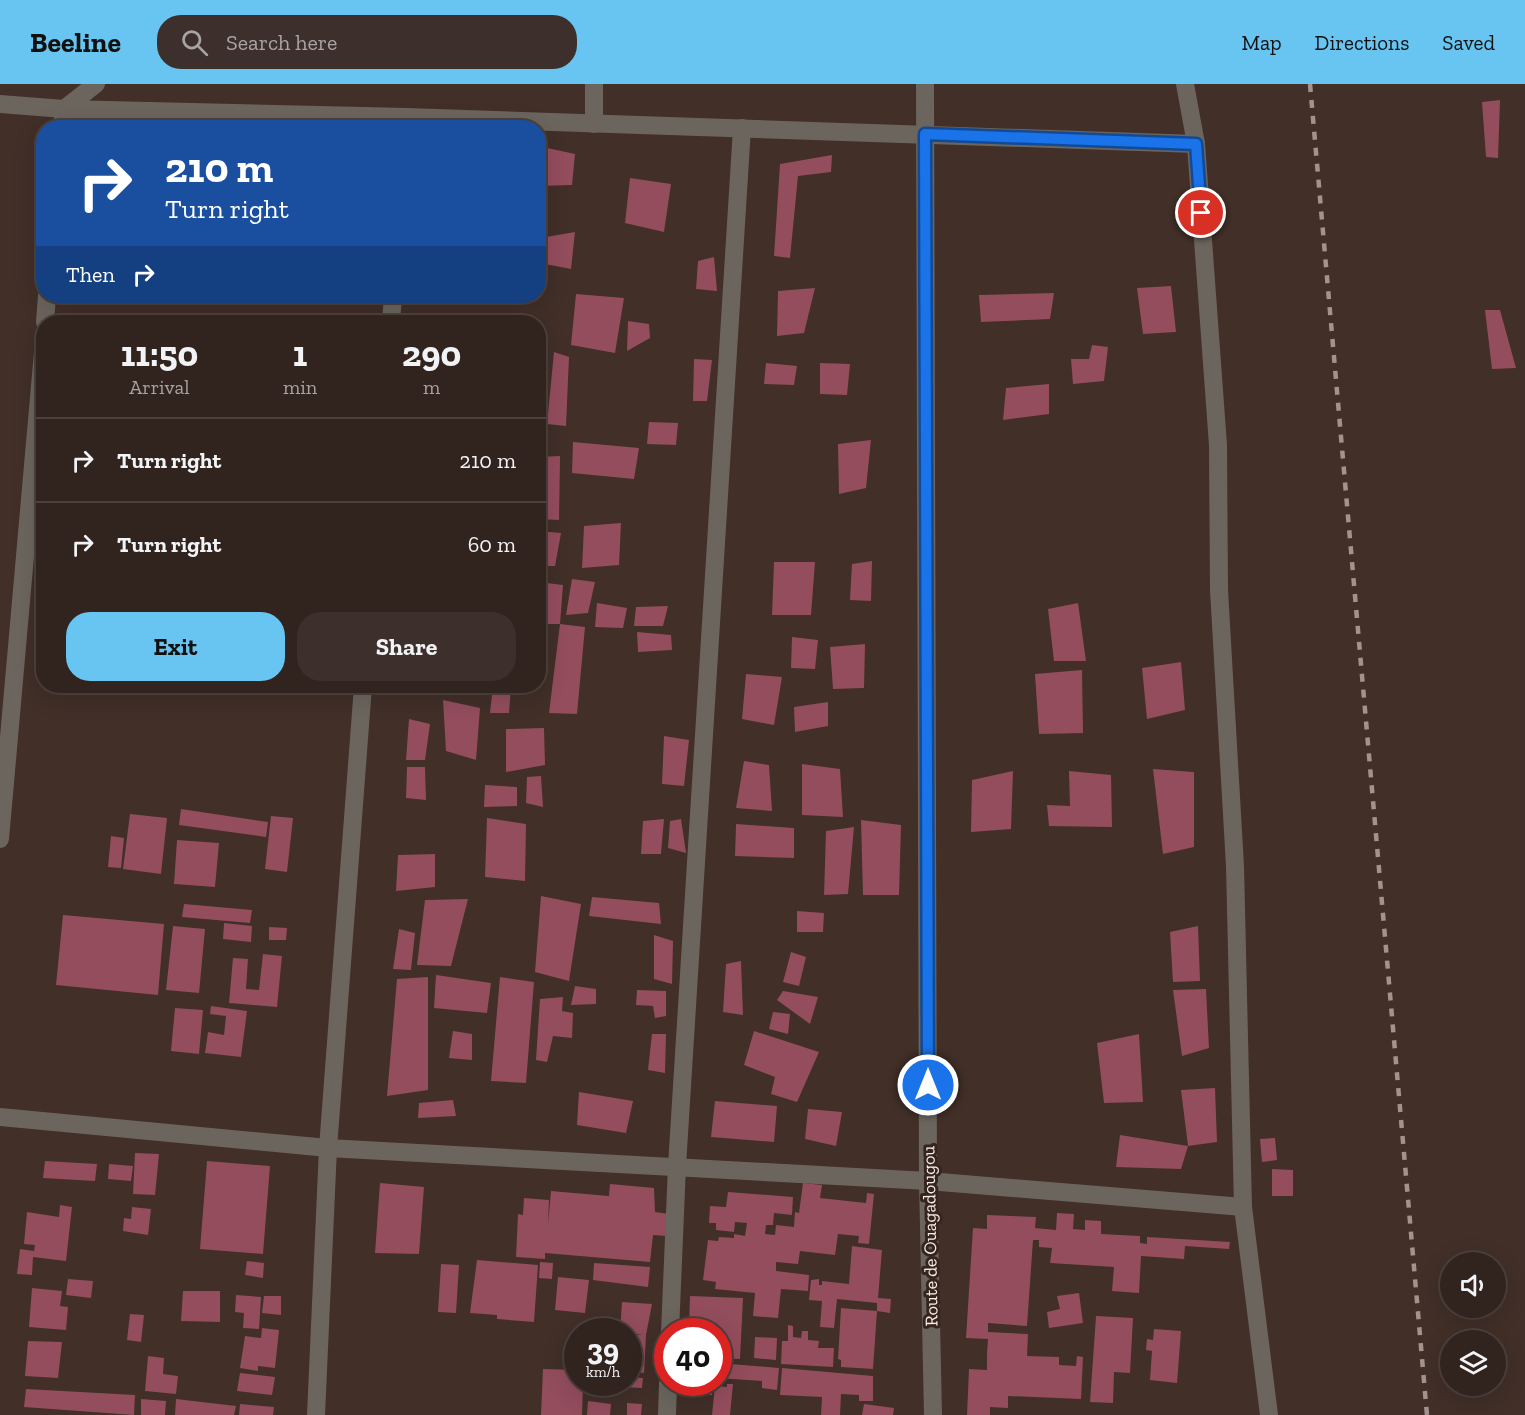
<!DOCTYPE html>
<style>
:root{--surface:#31231e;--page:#3d2f2b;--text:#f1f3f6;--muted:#a8a4a4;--line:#4c403c;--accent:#68c4f0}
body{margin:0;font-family:"Zilla Slab",serif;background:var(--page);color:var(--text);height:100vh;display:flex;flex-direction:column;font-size:22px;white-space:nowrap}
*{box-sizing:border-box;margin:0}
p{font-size:20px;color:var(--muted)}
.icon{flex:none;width:33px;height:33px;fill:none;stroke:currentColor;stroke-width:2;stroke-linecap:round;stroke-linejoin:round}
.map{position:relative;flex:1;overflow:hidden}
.details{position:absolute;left:36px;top:231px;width:510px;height:378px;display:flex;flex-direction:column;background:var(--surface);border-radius:24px;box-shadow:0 6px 24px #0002,0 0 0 2px var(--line)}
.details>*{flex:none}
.hud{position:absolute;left:36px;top:36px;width:510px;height:183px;border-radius:24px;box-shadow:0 6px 24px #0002,0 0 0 2px var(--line);background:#1a4fa0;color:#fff;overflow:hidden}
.tools{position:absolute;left:1440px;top:1168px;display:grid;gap:12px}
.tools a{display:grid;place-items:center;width:66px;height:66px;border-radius:50%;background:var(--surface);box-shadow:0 6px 24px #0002,0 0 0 2px var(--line);font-size:30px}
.speed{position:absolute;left:564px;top:1234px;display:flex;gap:12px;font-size:30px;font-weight:700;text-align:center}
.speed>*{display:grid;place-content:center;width:78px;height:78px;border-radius:50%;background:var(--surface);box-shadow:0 6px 24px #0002,0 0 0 2px var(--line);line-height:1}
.speed small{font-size:15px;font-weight:400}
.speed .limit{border:9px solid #d22;background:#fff;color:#111}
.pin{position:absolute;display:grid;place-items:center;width:51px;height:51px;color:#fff;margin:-26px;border:3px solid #fff;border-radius:50%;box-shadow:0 2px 6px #0007}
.me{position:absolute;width:66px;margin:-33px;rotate:0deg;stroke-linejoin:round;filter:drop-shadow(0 0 4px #0008)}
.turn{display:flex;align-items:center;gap:21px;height:126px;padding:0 30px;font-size:27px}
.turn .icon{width:78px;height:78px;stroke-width:2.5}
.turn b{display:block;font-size:42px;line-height:51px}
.then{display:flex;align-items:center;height:57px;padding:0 30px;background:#0003;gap:12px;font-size:22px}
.eta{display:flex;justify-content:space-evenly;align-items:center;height:102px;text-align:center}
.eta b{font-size:36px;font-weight:700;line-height:42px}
.primary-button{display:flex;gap:12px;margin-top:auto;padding:12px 30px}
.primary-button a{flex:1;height:69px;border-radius:24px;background:var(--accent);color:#111;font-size:24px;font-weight:700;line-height:69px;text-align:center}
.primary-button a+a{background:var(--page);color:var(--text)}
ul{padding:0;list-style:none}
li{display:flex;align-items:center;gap:18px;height:84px;padding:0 30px;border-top:2px solid var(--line)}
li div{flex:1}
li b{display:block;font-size:22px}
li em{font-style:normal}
header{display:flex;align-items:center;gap:36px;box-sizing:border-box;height:84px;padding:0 30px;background:var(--accent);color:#111}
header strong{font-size:28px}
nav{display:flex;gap:33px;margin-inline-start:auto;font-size:21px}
.search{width:420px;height:54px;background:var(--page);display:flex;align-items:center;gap:15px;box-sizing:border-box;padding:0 21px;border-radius:24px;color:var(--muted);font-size:22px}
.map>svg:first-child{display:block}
</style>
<header>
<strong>Beeline</strong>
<div class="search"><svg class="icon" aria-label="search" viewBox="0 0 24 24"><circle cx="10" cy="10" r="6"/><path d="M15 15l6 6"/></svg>Search here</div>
<nav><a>Map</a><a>Directions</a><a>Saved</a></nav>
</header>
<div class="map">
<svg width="1525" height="1331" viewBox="0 0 1525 1331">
<rect width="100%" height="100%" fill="#412f28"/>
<g fill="#934d5d">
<path d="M1500 16 1498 74 1486 73 1482 18Z"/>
<path d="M538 62 575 70 572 101 538 102Z"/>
<path d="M832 71 831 88 798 92 790 174 774 172 780 80Z"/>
<path d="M630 94 671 100 664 148 625 139Z"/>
<path d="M575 148 571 185 545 180 546 153Z"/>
<path d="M714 173 717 207 696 205 698 177Z"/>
<path d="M1171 202 1176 248 1143 250 1137 204Z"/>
<path d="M815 204 804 249 777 252 778 207Z"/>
<path d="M1054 209 1050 235 981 238 979 211Z"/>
<path d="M576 210 624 214 615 269 571 261Z"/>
<path d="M1485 226H1500L1516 284 1492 285Z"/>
<path d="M628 237 649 240 650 254 627 267Z"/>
<path d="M1092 261 1108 263 1104 297 1073 300 1071 275H1089Z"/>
<path d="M554 268 569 273 566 342 547 340Z"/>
<path d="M694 275 712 276 707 317H693Z"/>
<path d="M766 279 797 282 794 301 764 300Z"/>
<path d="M820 279 850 280 847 311 820 310Z"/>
<path d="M1049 300V330L1003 336 1006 304Z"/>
<path d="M649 338 678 339 676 361 647 360Z"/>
<path d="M871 356 866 404 839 410 838 360Z"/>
<path d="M573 358 639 364 634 395 572 389Z"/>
<path d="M560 372 559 436 538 435V373Z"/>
<path d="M621 439 619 481 582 484 584 442Z"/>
<path d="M538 447 561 449 555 482H538Z"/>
<path d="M872 477 871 517 850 516 852 480Z"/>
<path d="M774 478H815L811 531H772Z"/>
<path d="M572 495 595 498 588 529 566 531Z"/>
<path d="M538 498 563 501 560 540H538Z"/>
<path d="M597 519 627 524 623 544 595 543Z"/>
<path d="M1078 519 1086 577H1054L1048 525Z"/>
<path d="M668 522 663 542H634L636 523Z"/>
<path d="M560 540 585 543 577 630 549 629Z"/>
<path d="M637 548 671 551 672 566 638 568Z"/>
<path d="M792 553 818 556 815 585 791 584Z"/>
<path d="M865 560 864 604 833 605 830 563Z"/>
<path d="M1181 578 1185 626 1147 635 1142 584Z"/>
<path d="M1082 586 1083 649 1039 650 1035 590Z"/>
<path d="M746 590 782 593 774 641 742 635Z"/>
<path d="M493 602H511L509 629H490Z"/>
<path d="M443 616 480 624 476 676 446 667Z"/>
<path d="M828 618V642L795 648 794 623Z"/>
<path d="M409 635 430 640 425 676H406Z"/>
<path d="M544 644 545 681 506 688V645Z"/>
<path d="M664 652 689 656 684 702 662 700Z"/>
<path d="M744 677 769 681 772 727 736 724Z"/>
<path d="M802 680 840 685 843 733 802 731Z"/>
<path d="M407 683H425L426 716 406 714Z"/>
<path d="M1153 685 1194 688V763L1163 770Z"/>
<path d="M1013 687 1011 745 971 748 972 696Z"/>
<path d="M1069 687 1111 691 1112 743 1049 742 1047 721 1070 722Z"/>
<path d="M541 692 543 723 526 719 527 693Z"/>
<path d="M485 701 517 703V722L484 723Z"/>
<path d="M181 725 268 738 266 753 179 741Z"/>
<path d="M130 730 167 734 161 790 123 785Z"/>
<path d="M271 732 293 734 287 788 265 785Z"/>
<path d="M487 734 526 740 525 797 485 793Z"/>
<path d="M664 735 661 770H641L643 737Z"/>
<path d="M681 735 686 769 668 764 670 737Z"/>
<path d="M861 736 901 741 899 811H863Z"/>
<path d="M736 740 794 744V774L735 772Z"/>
<path d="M854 743 848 810 824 811 826 747Z"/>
<path d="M111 752 124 754 121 784 108 783Z"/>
<path d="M177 756 219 759 215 803 174 800Z"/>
<path d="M435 770V803L396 807 398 771Z"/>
<path d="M541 812 581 820 569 897 535 888Z"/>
<path d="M592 813 659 819 661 840 589 832Z"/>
<path d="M468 815 451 882 417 881 425 816Z"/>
<path d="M184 820 252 826 250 839 182 833Z"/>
<path d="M797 827 824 829 823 848H797Z"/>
<path d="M63 831 164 840 158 911 56 901Z"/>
<path d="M224 839 252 842 251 858 223 855Z"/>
<path d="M173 842 205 845 199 909 166 906Z"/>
<path d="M1198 842 1200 897 1173 898 1170 848Z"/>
<path d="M269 843 287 844 286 856H269Z"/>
<path d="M399 845 415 849 411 886 393 885Z"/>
<path d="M654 851 673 857 672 900 654 895Z"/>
<path d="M791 868 806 873 799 902 783 898Z"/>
<path d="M263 870 282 872 277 923 229 919 233 874 248 875 246 905 259 906Z"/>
<path d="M741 877 743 931 723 928 726 880Z"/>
<path d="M436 891 491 899 487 929 434 924Z"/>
<path d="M428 893V1006L387 1012 397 895Z"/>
<path d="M500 893 534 898 526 999 491 997Z"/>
<path d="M575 902 596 905V920L571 921Z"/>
<path d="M1206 905 1209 964 1182 972 1173 906Z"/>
<path d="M637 906 666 907V932L655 934 653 922 636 921Z"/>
<path d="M783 907 818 913 810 940 777 916Z"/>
<path d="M563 913 562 927 573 929 572 954 553 952 547 978 536 976 540 915Z"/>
<path d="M211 922 247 927 241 973 205 969 208 948 224 951 226 932 210 930Z"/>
<path d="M175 924 203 926 199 970 171 967Z"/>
<path d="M773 928 790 930 788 950 769 945Z"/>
<path d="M453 947 472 950V976L449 974Z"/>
<path d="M754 947 819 968 797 1018 771 1010 775 993 744 981Z"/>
<path d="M652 950H666L665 989 648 986Z"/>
<path d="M1139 950 1143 1018 1104 1019 1097 959Z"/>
<path d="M1215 1004 1217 1058 1188 1062 1181 1006Z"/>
<path d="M579 1008 633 1017 626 1049 577 1041Z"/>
<path d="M453 1016 456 1032 418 1034 419 1019Z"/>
<path d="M715 1017 777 1022 774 1058 711 1053Z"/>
<path d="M808 1025 842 1028 836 1062 805 1055Z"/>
<path d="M1120 1051 1188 1062 1181 1085 1116 1083Z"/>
<path d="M1275 1054 1277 1076 1262 1078 1260 1055Z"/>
<path d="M135 1069 159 1070 155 1111 133 1110Z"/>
<path d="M45 1077 97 1080 95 1097 43 1094Z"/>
<path d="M207 1077 270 1082 263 1170 200 1165Z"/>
<path d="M109 1080 133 1082 131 1097 108 1095Z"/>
<path d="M1272 1085 1293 1086V1112H1272Z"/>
<path d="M380 1099 424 1103 419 1170 375 1169Z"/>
<path d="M803 1099 822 1101 820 1114 866 1119 867 1109 874 1110 869 1160 858 1159 859 1152 838 1150 835 1171 800 1167 798 1180 776 1178V1187L809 1191 808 1207 781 1205 778 1234 753 1232 755 1209 715 1205 716 1198 703 1196 708 1156 718 1157 719 1153 734 1154V1150L745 1152 747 1139 735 1138 734 1148 716 1146V1139H709L710 1122 726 1123 728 1108 793 1113 792 1131 774 1129 773 1141H766L765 1150 775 1151 776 1141 794 1143 795 1128 799 1129Z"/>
<path d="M610 1100 654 1104 655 1128 669 1130 667 1152 653 1151 650 1178 545 1169V1175L516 1173 518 1130 523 1131 524 1114 549 1116 548 1141 551 1107 609 1112Z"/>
<path d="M60 1121 72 1123 66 1177 33 1173 32 1191 17 1190 20 1165 34 1167 35 1161 24 1160 27 1128 59 1133Z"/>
<path d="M132 1123 151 1125 148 1151 123 1147 124 1134 131 1135Z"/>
<path d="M1057 1129 1074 1130 1073 1145 1085 1146V1136L1101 1137V1150L1140 1152V1159L1147 1160V1153L1230 1158 1229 1165 1185 1162 1184 1175 1141 1172 1139 1209 1112 1207 1114 1183 1050 1179 1052 1164 1039 1163V1156H1033L1027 1242 988 1239V1248L1028 1250 1027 1272 1059 1273V1281L1076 1282 1077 1272 1083 1273 1081 1315 1008 1312V1324L990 1323V1331H967L969 1285 987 1286V1270L988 1255 966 1254 973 1144 987 1145V1131L1036 1133 1035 1144 1056 1146Z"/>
<path d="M852 1162 882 1166 878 1214 891 1215 890 1229 877 1227V1219L837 1215 834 1244 820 1243 822 1217 809 1216 811 1196 819 1195V1201H822V1197L849 1200Z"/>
<path d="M477 1176 538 1181 534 1238 497 1235V1231L470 1229Z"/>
<path d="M247 1177 264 1179 263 1194 245 1191Z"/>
<path d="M540 1178 553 1179 552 1195 539 1194Z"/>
<path d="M594 1179 650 1183 648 1203 593 1196Z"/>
<path d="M441 1180 459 1181 456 1229 438 1228Z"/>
<path d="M558 1193 589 1196 585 1229 555 1226Z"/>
<path d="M68 1195 93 1197 91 1214 66 1211Z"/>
<path d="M32 1204 62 1207 60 1222 68 1223 66 1246 29 1243Z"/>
<path d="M183 1207H220V1238L181 1237Z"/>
<path d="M1079 1209 1083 1239 1049 1244 1047 1228 1060 1225 1057 1212Z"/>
<path d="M236 1211 261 1213 259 1245 243 1244 244 1229 235 1228Z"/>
<path d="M264 1212H281V1231L262 1229Z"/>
<path d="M690 1212 743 1214 740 1275 718 1274V1248H701L702 1242H689Z"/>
<path d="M622 1218 652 1220 646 1251 644 1289 628 1288V1251H643L620 1248Z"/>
<path d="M841 1224 877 1227 873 1285 841 1283V1276L838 1275Z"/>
<path d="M130 1230 144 1231 141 1258 127 1256Z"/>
<path d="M1096 1232 1133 1234 1130 1289 1114 1288 1113 1319 1090 1318Z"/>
<path d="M788 1241 793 1242V1253L801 1254 802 1247H808V1256L819 1257 818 1264H834L833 1283 781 1280 782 1257H788Z"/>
<path d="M262 1244 279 1246 275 1284 258 1282V1287L240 1284 245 1252 261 1254Z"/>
<path d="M1154 1245 1181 1247 1177 1299 1150 1296 1152 1267 1146 1266 1147 1255 1153 1256Z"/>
<path d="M755 1253 777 1254 776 1276 754 1274Z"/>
<path d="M28 1257 62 1258 58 1294 25 1292Z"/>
<path d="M148 1272 164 1274 163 1290 178 1292 176 1310 145 1307Z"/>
<path d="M718 1279 779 1284 777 1306 762 1304V1297L718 1294Z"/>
<path d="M782 1284 873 1292V1317H859V1311L841 1310 840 1331H821L822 1313 780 1311Z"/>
<path d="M543 1285 578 1286V1299H583L582 1331H541Z"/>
<path d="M240 1289 275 1293 272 1311 237 1307Z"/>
<path d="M628 1293 643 1294 642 1304 622 1303V1299H628Z"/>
<path d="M698 1299H713L712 1311 697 1310Z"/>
<path d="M727 1300H733L730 1331H712L715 1302 727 1303Z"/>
<path d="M26 1305 135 1311 134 1331 24 1323Z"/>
<path d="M141 1315 166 1317 165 1331H141Z"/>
<path d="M176 1315 236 1322 234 1331H175Z"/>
<path d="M588 1317 611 1320 610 1331H587Z"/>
<path d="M627 1319 642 1320 641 1331H627Z"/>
<path d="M240 1320 274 1323 273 1331H239Z"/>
<path d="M864 1320 894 1324 893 1331H862Z"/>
</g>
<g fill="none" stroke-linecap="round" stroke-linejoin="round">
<g stroke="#6b655e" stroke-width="18">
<path d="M594 0V40"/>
<path d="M925 0 928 1097 933 1331"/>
<path d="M1185 0 1196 60 1218 361 1219 506 1235 782 1243 1123 1269 1331"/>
<path d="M0 20 64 25 407 33 1196 60"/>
<path d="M62 44 64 25 96 0"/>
<path d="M45 238 47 212"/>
<path d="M391 238 393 212"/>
<path d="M0 755 44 257"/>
<path d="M0 1033 328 1064 928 1097 1243 1123"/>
<path d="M670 1248 677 1082 742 44"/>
<path d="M316 1331 328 1064 363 602"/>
<path d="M667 1331 668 1299"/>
</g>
<path stroke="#a2938e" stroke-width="4.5" stroke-dasharray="8 8" stroke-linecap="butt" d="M1310 0 1427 1331"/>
</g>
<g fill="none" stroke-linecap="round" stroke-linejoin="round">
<g stroke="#114b97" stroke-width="15">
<path id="route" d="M928 1001 925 50 1196 60 1201 129"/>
</g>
<use href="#route" stroke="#1a73e8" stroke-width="10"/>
</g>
<g text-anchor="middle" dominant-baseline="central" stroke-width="6" stroke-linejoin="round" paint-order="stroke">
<g font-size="18" fill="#f9ede9" stroke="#36251e">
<text transform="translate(930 1152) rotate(-91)">Route de Ouagadougou</text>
</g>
</g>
</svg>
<div class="tools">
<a><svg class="icon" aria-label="sound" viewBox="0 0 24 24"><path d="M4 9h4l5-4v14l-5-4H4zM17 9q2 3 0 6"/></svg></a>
<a><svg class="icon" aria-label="layers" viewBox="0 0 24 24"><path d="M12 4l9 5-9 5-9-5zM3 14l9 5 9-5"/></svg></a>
</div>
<div class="speed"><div>39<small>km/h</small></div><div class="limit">40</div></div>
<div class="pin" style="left:1201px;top:129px;background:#d93025"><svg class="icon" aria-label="arrive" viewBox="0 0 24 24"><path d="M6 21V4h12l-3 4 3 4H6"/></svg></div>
<svg class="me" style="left:928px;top:1001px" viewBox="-20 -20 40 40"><circle r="17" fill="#1a73e8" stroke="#fff" stroke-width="3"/><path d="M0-11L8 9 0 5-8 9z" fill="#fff"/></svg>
<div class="hud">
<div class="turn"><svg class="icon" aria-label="right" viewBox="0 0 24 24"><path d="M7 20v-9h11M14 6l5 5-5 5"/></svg><div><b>210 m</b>Turn right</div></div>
<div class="then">Then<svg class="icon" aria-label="right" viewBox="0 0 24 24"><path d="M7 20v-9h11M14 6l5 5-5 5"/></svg></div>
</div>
<section class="details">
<div class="eta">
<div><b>11:50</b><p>Arrival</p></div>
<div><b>1</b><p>min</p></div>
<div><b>290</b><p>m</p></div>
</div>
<ul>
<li><svg class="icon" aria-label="right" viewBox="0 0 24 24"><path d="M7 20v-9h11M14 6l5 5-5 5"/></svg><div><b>Turn right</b></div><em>210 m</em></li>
<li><svg class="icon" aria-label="right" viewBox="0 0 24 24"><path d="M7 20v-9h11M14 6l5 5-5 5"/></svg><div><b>Turn right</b></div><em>60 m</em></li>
</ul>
<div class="primary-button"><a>Exit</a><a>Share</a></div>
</section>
</div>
